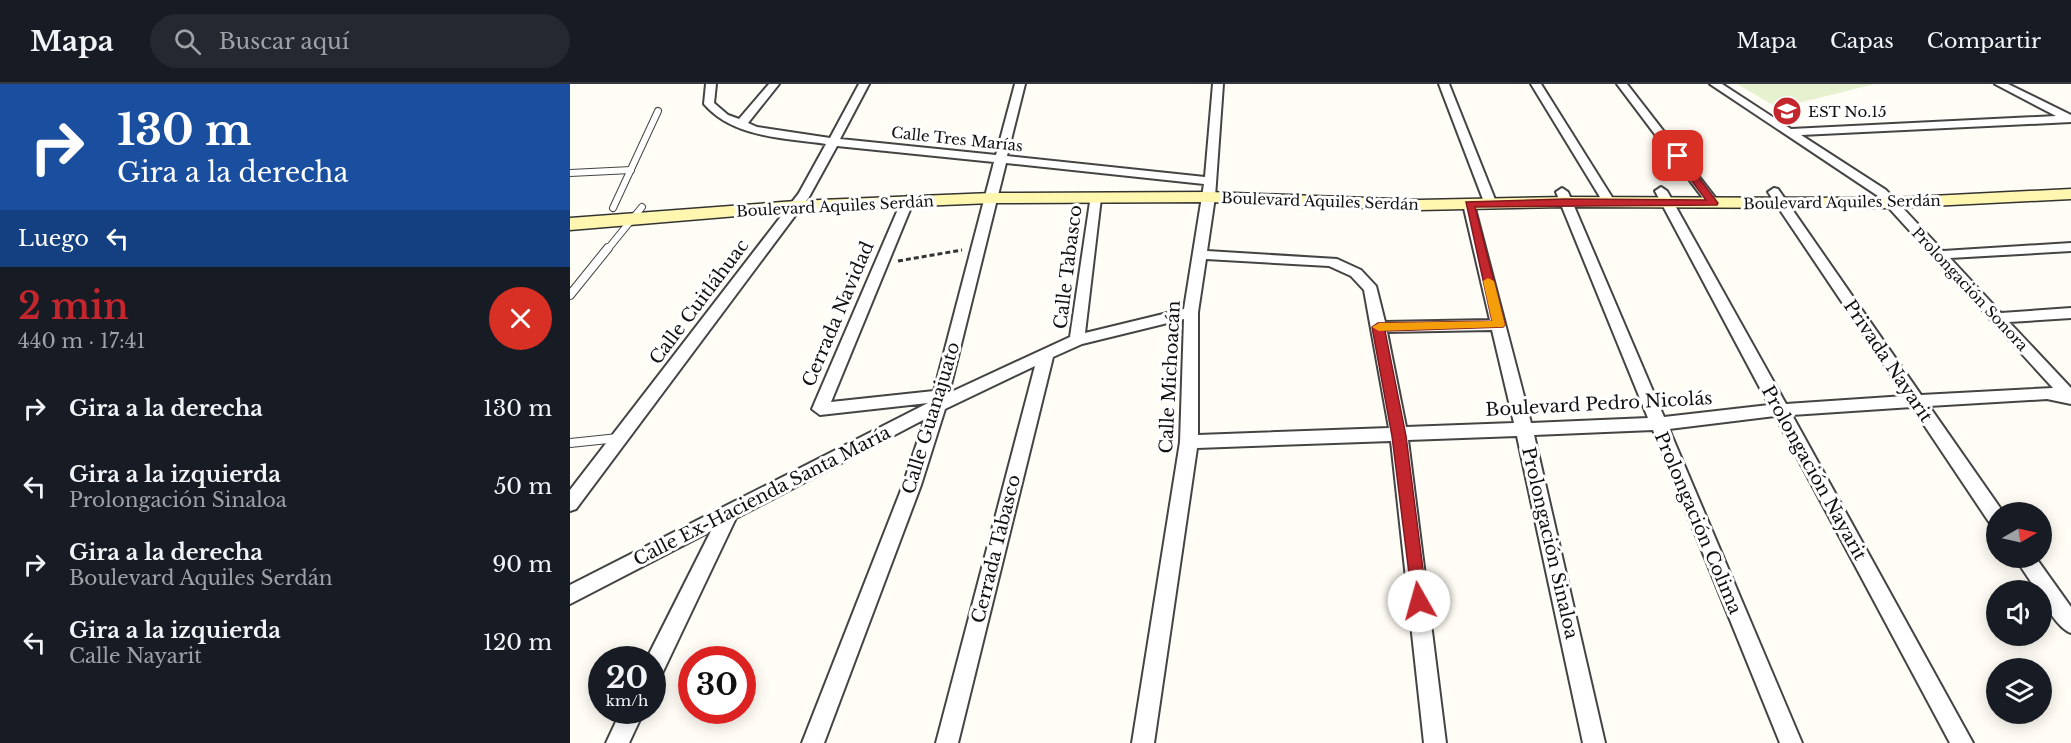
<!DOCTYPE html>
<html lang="es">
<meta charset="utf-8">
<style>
:root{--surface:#171b24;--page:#242831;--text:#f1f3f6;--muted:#9ea1a6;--line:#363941;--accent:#c4262e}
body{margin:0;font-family:"Libre Baskerville",serif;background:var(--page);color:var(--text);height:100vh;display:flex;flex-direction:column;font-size:22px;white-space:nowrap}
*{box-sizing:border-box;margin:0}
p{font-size:20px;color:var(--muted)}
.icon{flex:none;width:33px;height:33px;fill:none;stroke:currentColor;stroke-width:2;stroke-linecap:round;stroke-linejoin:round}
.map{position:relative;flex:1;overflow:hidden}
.sheet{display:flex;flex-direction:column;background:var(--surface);width:570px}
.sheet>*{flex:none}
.hud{background:#1a4fa0;color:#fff;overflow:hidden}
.needle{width:39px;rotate:81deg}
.tools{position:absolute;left:1416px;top:418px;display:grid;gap:12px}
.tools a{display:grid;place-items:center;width:66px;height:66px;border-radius:50%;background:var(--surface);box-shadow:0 3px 15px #0003;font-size:30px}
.speed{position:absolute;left:18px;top:562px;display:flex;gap:12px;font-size:30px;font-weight:700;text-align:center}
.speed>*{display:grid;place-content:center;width:78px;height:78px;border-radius:50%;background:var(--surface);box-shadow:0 3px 15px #0003;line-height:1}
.speed small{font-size:15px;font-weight:400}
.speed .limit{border:9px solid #d22;background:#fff;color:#111}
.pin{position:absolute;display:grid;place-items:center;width:51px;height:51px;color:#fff;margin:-26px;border-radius:12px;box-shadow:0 3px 9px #0006}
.me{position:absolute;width:66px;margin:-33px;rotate:353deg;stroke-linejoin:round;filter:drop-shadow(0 0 4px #0008)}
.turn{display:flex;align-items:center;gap:21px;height:126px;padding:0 18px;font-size:27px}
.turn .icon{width:78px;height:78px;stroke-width:2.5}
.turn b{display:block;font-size:42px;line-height:51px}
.then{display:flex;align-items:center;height:57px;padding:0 18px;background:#0003;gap:12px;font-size:22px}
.round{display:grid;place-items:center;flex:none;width:63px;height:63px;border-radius:32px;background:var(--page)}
.summary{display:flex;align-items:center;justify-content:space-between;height:102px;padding:0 18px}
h1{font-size:36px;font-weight:600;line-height:45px;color:var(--accent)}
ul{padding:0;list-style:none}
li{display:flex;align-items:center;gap:18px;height:78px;padding:0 18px}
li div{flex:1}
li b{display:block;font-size:22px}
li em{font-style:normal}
header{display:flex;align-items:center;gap:36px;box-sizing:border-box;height:84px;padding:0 30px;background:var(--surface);border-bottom:2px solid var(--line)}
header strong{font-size:28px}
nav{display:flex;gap:33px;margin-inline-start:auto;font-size:21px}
.search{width:420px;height:54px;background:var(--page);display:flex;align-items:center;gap:15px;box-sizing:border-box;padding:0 21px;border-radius:33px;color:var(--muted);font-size:22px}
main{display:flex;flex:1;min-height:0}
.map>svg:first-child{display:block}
</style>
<header>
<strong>Mapa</strong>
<div class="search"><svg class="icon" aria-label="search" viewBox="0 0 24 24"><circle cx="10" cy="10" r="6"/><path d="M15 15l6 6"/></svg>Buscar aquí</div>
<nav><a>Mapa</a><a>Capas</a><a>Compartir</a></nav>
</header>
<main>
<section class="sheet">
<div class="hud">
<div class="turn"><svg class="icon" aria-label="right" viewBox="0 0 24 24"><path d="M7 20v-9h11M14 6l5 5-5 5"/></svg><div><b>130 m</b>Gira a la derecha</div></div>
<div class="then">Luego<svg class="icon" aria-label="left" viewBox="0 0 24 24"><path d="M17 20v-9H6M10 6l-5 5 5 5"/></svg></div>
</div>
<div class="summary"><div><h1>2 min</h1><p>440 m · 17:41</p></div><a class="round" style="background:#d93025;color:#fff"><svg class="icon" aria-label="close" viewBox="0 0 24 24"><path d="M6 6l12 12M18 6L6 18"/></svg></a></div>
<ul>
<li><svg class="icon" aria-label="right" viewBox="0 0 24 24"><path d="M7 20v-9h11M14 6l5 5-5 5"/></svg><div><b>Gira a la derecha</b></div><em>130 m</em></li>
<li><svg class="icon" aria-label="left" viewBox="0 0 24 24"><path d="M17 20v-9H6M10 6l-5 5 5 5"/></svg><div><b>Gira a la izquierda</b><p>Prolongación Sinaloa</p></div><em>50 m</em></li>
<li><svg class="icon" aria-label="right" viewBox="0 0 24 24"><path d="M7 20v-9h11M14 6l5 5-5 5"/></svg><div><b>Gira a la derecha</b><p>Boulevard Aquiles Serdán</p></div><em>90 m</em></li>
<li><svg class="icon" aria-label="left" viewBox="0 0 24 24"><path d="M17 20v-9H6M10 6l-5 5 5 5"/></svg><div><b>Gira a la izquierda</b><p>Calle Nayarit</p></div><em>120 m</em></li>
</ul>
</section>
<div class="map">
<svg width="1501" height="659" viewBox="0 0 1501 659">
<rect width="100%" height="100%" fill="#fffdf5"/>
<path fill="#e6f2cf" d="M1167 0H1305L1208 24Z"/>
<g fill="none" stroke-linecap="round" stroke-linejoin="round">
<g stroke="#444" stroke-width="8">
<g id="lane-far1">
<path d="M0 89 61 86"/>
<path d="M43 124 88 27"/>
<path d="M37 166 72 123"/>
</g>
</g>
<g stroke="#444" stroke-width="10">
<g id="lane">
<path d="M0 211 38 164"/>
<path d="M0 359 48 354"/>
</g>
</g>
<g stroke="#444" stroke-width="4">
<g id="street">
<path d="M136 0H146L144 19 158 31 169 35 199 0H209L178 39 187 43 260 54 289 0H299L270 55 426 71 445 0H455L437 72 635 93 643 0H653L645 113 637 167 767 175 791 186 806 202 815 238 920 236 893 120 899 116 903 117 961 339 1078 334 986 108 992 104 998 108 1094 333 1199 321 1085 107 1091 103 1097 107 1216 320 1335 312 1198 108 1204 104 1208 105 1351 311 1483 304 1308 112 1140 0H1152L1221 45 1486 32 1425 0H1438L1501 31V38L1231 51 1316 106 1373 167 1501 159V167L1380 174 1431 229 1501 224V234L1439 238 1501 304V320L1477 315 1359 322 1433 428 1426 429V440L1419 438 1342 323 1222 331 1403 659H1380L1205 332 1099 345 1232 659H1210L1083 346 964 351 1035 659H1013L947 352 838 356 876 659H854L821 357 627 364 584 659H562L610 358 614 235 512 260 483 273 388 659H366L465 282 375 325 351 401 254 659H232L333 401 355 335 166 434 90 594 82 597V576H76L141 447 0 520V501L358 319 250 331 242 325 332 116 338 112 344 116 261 318 364 307 424 78 267 62 239 113 6 425 0 427V406L229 109 256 60C215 54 163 54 134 20ZM436 79 634 100 614 225 515 249 531 114 525 110 521 111 500 253 379 309ZM636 175 759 182 781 192 794 206 819 344 628 351V228ZM922 246 944 339 836 343 817 248Z"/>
<path d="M869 0H879L926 118 924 121 920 122 914 118Z"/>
<path d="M961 0H971L1045 118 1043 121 1039 122 1033 118Z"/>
<path d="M1047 0H1057L1147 116V122H1139Z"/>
<path d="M1445 474H1466L1501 523V549C1489 545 1472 520 1472 507H1467Z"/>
<path d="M51 627H74L59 659H36Z"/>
</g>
</g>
<g stroke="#333" stroke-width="3">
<path id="secondary" d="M1501 105V115L1322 124 995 123 849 126 639 118 422 119 226 127 0 146V134L226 117 422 109 639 108 849 116 995 113 1322 114Z"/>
</g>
<path stroke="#333" stroke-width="3" stroke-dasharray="5 3" stroke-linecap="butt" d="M328 177 392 166"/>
<use href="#lane-far1" stroke="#fff" stroke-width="6"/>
<use href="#lane" stroke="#fff" stroke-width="8"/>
<use href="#street" fill="#fff" fill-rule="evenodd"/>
<use href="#secondary" fill="#fff6b0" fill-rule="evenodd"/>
</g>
<path fill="#c4262e" stroke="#7f191e" stroke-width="1.5" d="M1105 70H1111L1148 119 1147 121 905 123 935 241 933 243 815 247 836 352 857 517 854 522 849 525 843 522 822 352 802 243 808 239 922 237 896 118 995 115 1136 116 1103 72Z"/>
<path fill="#f59e0b" d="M918 194 924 197 935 241 933 243 809 247 802 243 809 239 922 237 913 197Z"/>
<defs>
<g id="school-disc" transform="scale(1.5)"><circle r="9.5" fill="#c4262e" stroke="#fff"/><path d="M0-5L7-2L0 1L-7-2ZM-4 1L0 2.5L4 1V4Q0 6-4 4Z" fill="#fff"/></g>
</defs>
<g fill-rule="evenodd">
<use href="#school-disc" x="1217" y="27"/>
</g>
<g text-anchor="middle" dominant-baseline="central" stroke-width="6" stroke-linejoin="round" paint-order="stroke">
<g font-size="15" fill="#111" stroke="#fff" text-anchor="start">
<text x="1238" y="27">EST No.15</text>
</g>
<g font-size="15" fill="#111" stroke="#fff">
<text transform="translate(387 55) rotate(6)">Calle Tres Marías</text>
<text transform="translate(750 117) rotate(2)">Boulevard Aquiles Serdán</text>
<text transform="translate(1272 118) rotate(-1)">Boulevard Aquiles Serdán</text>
<text transform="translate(265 122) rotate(-3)">Boulevard Aquiles Serdán</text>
<text transform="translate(1400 205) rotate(47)">Prolongación Sonora</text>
</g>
<g font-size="18" fill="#111" stroke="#fff">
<text transform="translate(498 183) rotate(-83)">Calle Tabasco</text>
<text transform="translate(129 218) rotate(-53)">Calle Cuitláhuac</text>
<text transform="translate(268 230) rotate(-67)">Cerrada Navidad</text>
<text transform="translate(1318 277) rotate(56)">Privada Nayarit</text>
<text transform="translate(600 293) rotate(-87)">Calle Michoacán</text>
<text transform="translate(1029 320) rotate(-3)">Boulevard Pedro Nicolás</text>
<text transform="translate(361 334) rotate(-73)">Calle Guanajuato</text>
<text transform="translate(1244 389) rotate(61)">Prolongación Nayarit</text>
<text transform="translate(192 412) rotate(-27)">Calle Ex-Hacienda Santa María</text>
<text transform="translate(1128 439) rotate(67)">Prolongación Colima</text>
<text transform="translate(980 459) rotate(77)">Prolongación Sinaloa</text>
<text transform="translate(426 465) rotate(-76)">Cerrada Tabasco</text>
</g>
</g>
</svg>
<div class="tools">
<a><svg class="needle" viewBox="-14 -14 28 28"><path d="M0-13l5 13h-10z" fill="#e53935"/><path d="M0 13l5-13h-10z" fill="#9ea1a6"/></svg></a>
<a><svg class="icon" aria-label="sound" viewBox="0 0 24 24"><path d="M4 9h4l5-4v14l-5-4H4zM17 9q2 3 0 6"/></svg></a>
<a><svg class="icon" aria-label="layers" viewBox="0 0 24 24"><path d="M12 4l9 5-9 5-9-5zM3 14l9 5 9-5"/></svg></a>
</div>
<div class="speed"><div>20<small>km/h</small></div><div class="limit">30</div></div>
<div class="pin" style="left:1108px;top:72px;background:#d93025"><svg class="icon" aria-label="arrive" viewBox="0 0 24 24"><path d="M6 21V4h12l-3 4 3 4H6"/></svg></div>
<svg class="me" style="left:849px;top:517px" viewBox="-20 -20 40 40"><circle r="19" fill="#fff"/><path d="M0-13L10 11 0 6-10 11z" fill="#c4262e"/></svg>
</div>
</main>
